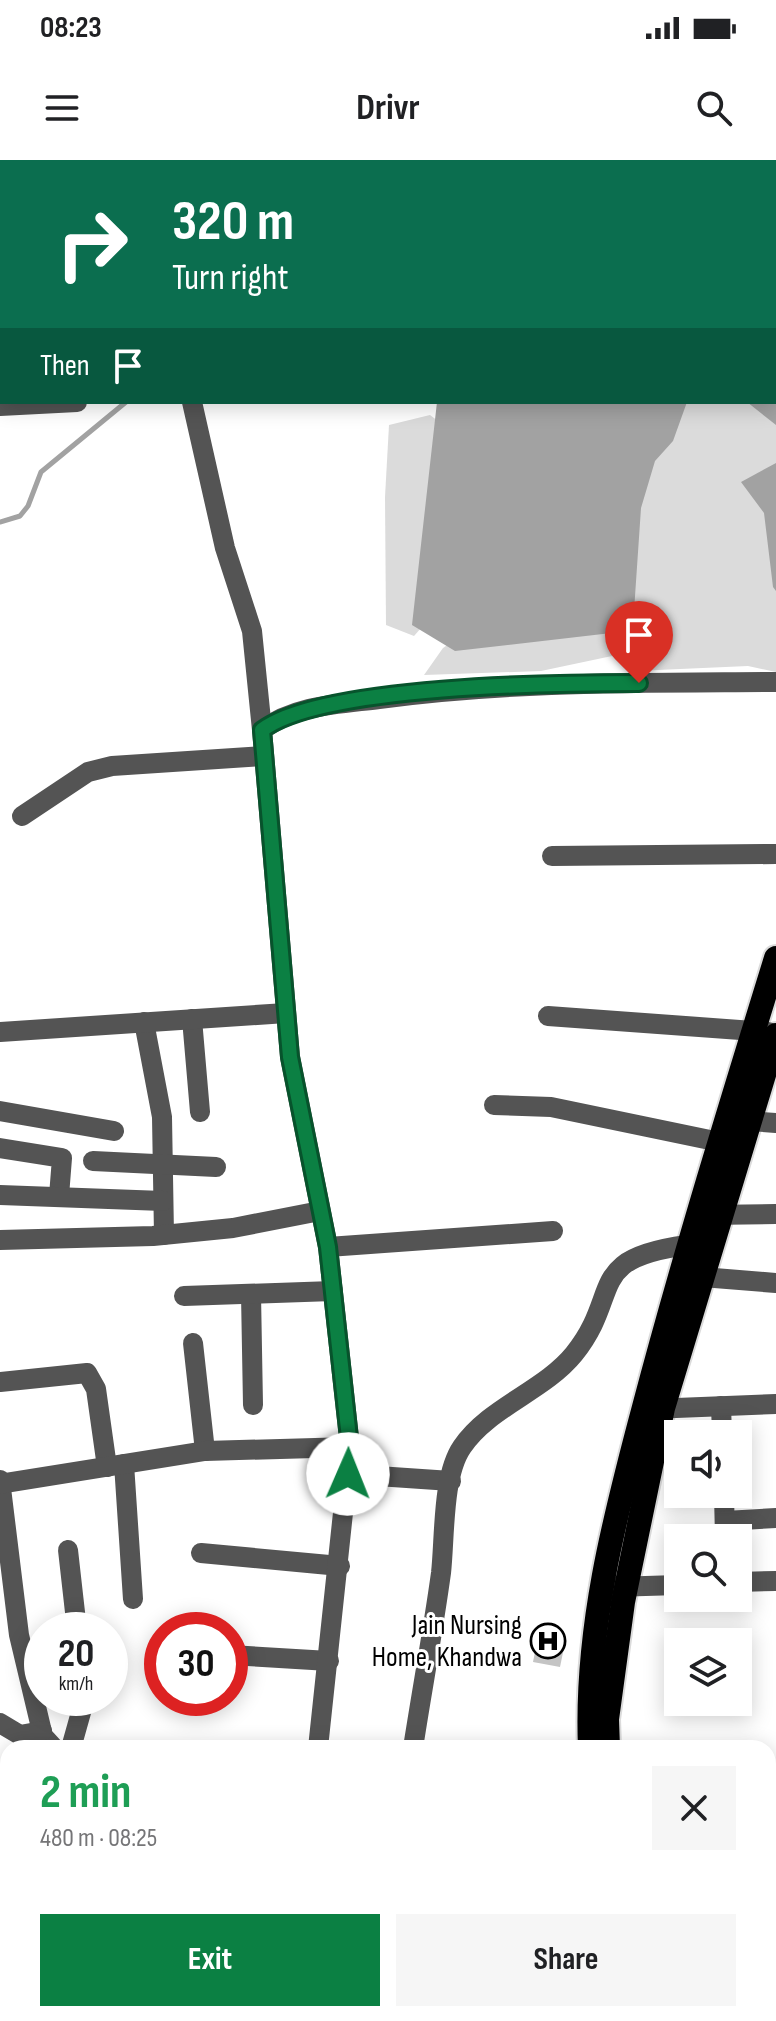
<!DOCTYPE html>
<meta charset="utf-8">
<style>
:root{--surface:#fff;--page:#f6f6f6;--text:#202124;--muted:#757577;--accent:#0b8043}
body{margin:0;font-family:"Sofia Sans Condensed",sans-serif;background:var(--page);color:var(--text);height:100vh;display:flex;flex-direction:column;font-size:30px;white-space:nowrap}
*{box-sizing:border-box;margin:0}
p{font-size:26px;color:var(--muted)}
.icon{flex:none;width:44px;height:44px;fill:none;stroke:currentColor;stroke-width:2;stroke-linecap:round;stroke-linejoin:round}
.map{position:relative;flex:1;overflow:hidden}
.drawer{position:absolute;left:0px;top:1580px;width:776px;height:282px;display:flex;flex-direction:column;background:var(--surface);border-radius:24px 24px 0 0;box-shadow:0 4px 20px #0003}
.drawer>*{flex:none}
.guide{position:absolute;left:0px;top:0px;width:776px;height:244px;box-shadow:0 4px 20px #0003;background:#0b6e4f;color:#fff;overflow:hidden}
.tools{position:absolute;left:664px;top:1260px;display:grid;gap:16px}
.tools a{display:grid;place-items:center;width:88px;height:88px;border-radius:0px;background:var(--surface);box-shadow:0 4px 20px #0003;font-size:40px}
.speed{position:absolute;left:24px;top:1452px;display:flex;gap:16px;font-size:40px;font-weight:700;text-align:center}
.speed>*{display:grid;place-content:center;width:104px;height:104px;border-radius:50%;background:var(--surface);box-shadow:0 4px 20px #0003;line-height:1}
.speed small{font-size:20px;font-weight:400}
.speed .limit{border:12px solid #d22;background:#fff;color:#111}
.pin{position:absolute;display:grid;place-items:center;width:68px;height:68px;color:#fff;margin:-82px -34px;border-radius:50% 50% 50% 0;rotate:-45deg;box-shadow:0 0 8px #0007}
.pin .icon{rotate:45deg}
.me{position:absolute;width:88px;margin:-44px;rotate:1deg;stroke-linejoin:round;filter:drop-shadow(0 0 6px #0008)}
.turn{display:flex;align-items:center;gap:28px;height:168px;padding:0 40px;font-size:36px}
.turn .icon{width:104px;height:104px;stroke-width:2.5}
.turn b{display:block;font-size:56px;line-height:68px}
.then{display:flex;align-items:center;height:76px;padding:0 40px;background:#0003;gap:16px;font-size:30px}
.round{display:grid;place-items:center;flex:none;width:84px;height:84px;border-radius:0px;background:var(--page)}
.summary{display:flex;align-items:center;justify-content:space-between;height:136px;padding:0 40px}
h1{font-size:48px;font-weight:700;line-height:60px;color:#1e9e55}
.action{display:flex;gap:16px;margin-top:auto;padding:16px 40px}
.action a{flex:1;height:92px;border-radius:0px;background:var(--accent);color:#fff;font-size:32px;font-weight:700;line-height:92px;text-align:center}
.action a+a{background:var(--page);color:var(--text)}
.status{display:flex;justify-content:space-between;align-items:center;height:56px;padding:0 40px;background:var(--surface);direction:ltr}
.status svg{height:22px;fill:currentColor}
header{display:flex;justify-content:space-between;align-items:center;height:104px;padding:0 40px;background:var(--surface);font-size:36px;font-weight:700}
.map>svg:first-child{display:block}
</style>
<div class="status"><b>08:23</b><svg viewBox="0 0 49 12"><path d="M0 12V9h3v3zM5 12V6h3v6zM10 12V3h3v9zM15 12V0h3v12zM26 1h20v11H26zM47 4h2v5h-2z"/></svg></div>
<header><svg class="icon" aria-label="menu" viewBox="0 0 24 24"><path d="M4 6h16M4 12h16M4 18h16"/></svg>Drivr<svg class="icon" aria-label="search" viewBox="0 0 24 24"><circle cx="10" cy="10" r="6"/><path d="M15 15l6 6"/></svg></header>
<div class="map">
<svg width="776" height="1861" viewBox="0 0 776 1861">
<rect width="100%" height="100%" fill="#fff"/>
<g fill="#dbdbdb">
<path d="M776 240V512L748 506 635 511 612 496 541 511 424 515 443 488 460 476 673 242Z"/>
<path d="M430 255 447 268 441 445 414 476 386 465 385 337 389 265Z"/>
</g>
<g fill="#a2a2a2">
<path d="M745 0H776V265L747 242H774V2Z"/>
<path d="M437 242H687L673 281 655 301 641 348 634 451 620 472 455 491 412 465Z"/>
<path d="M776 303V431L773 427 764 353 741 322Z"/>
</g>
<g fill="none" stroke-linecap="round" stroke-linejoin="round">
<g stroke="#a2a2a2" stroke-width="5">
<path d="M315 2 317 0"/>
<path d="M0 362 20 356 28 346 41 312 126 242"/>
</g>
</g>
<path fill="#c4c4c4" d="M539 1472 566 1478 560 1507 533 1502Z"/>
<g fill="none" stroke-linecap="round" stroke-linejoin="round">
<g stroke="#dbdbdb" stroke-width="28">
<g id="highway">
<path d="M590 1588C585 1471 614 1359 644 1247 684 1096 730 947 776 798"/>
<path d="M608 1588 607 1559 623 1442 663 1248 776 875"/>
<path d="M602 1854V1861"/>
<path d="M619 1854V1861"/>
</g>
</g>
<g stroke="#545454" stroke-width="20">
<path d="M118 0 119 2"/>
<path d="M192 242 225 388 252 471 262 570"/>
<path d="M0 246 77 242"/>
<path d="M22 656 88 612 112 606 263 596"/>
<path d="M552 696 776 694"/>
<path d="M548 856 768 872"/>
<path d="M192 859 200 952"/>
<path d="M144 862 162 957 164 1075"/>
<path d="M0 872 286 853"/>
<path d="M494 945 551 947 734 985"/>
<path d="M0 951 114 971"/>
<path d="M750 961 776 963"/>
<path d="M0 988 62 998 59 1036"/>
<path d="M93 1001 216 1007"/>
<path d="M0 1035 163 1041"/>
<path d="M708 1055 776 1054"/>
<path d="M0 1080 153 1076 233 1068 320 1051"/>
<path d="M328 1087 553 1071"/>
<path d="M702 1117 776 1123"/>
<path d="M251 1134 253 1245"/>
<path d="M184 1136 333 1131"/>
<path d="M193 1183 205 1291"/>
<path d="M0 1222 87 1213 96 1229 107 1307"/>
<path d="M721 1246 722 1274"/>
<path d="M651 1249 776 1244"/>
<path d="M124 1304 133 1439"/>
<path d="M348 1314 451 1321"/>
<path d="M0 1320 19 1475 43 1576 54 1588"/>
<path d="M0 1324 205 1291 350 1287"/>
<path d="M724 1334 725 1378"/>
<path d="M725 1361 776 1358"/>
<path d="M68 1390 77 1470"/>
<path d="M201 1393 340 1406"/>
<path d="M738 1422 776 1421"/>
<path d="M613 1427 678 1425"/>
<path d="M230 1495 329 1501"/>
<path d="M0 1563 20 1575 42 1571"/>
<path d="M71 1588 85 1538"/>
<path d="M318 1588 350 1287 328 1087 290 897 262 570C295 545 339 544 379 539 510 521 644 523 776 522"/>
<path d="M413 1588C422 1530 433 1471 441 1413 445 1378 442 1316 462 1287 489 1247 544 1231 574 1194 623 1133 583 1099 687 1085"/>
<path d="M0 1636 8 1643"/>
<path d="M0 1693 8 1682"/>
<path d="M768 1761H776"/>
<path d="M280 1854 281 1861"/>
<path d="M448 1854 449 1861"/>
<path d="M744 1854 745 1861"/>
<path d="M48 1861 65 1854"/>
</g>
<use href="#highway" stroke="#000" stroke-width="24"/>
</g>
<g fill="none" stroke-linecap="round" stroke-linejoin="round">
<g stroke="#07532c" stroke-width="20">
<path id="route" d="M348 1314 350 1287 328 1087 290 897 262 570C322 525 557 523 639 523"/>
</g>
<use href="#route" stroke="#0b8043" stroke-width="14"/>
</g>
<defs>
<g id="hospital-ring" transform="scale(1.8)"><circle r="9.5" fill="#fff" stroke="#000" stroke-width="1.5"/><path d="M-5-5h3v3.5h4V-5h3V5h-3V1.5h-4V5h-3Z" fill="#000"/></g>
</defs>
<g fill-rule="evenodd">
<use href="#hospital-ring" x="548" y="1481"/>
</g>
<g text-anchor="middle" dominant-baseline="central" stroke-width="6" stroke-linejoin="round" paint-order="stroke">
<g font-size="28" fill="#000" stroke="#fff" text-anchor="end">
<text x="522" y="1465">Jain Nursing<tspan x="522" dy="32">Home, Khandwa</tspan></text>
</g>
</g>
</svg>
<div class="tools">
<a><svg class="icon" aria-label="sound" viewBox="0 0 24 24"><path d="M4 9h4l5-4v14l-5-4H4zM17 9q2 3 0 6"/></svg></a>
<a><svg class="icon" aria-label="search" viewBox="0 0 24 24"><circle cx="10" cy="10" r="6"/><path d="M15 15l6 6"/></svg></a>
<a><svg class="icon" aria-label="layers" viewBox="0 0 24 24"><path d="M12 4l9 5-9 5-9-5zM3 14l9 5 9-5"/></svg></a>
</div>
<div class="speed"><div>20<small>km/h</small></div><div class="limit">30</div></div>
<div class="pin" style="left:639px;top:523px;background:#d93025"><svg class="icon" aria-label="arrive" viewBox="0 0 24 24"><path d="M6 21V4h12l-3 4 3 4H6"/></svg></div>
<svg class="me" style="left:348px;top:1314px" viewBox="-20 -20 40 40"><circle r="19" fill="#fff"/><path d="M0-13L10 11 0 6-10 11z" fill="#0b8043"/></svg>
<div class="guide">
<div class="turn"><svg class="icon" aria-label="right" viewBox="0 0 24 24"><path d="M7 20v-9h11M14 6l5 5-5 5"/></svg><div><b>320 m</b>Turn right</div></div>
<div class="then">Then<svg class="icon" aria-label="arrive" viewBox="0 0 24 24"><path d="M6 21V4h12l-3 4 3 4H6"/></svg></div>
</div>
<section class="drawer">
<div class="summary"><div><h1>2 min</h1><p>480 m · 08:25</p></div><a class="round"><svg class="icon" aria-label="close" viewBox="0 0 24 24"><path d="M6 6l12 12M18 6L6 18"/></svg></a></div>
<div class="action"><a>Exit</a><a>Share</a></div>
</section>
</div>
